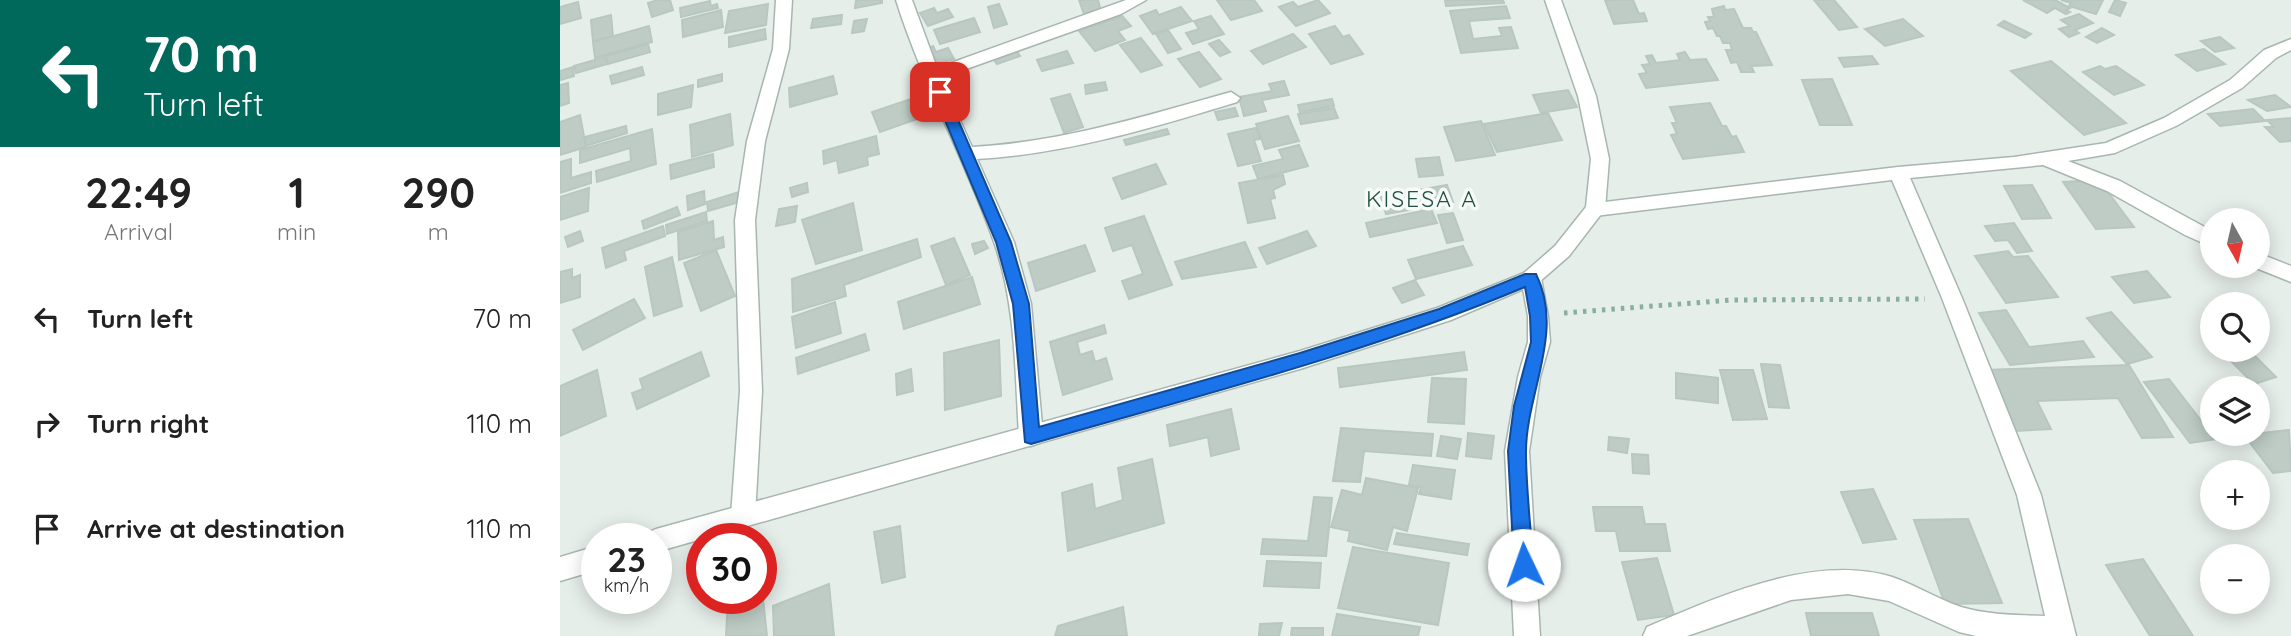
<!DOCTYPE html>
<meta charset="utf-8">
<style>
:root{--surface:#fff;--page:#f6f6f6;--text:#222;--muted:#767676}
body{margin:0;font-family:Quicksand,sans-serif;background:var(--page);color:var(--text);height:100vh;display:flex;flex-direction:column;font-size:26px;white-space:nowrap}
*{box-sizing:border-box;margin:0}
p{font-size:23px;color:var(--muted)}
.icon{flex:none;width:38px;height:38px;fill:none;stroke:currentColor;stroke-width:2;stroke-linecap:round;stroke-linejoin:round}
.map{position:relative;flex:1;overflow:hidden}
.details{display:flex;flex-direction:column;background:var(--surface);width:560px}
.details>*{flex:none}
.banner{background:#00695c;color:#fff;overflow:hidden}
.needle{width:46px;rotate:172deg}
.fabs{position:absolute;left:1640px;top:208px;display:grid;gap:14px}
.fabs a{display:grid;place-items:center;width:70px;height:70px;border-radius:50%;background:var(--surface);box-shadow:0 4px 18px #0003;font-size:35px}
.speed{position:absolute;left:21px;top:523px;display:flex;gap:14px;font-size:35px;font-weight:700;text-align:center}
.speed>*{display:grid;place-content:center;width:91px;height:91px;border-radius:50%;background:var(--surface);box-shadow:0 4px 18px #0003;line-height:1}
.speed small{font-size:18px;font-weight:400}
.speed .limit{border:10px solid #d22;background:#fff;color:#111}
.pin{position:absolute;display:grid;place-items:center;width:60px;height:60px;color:#fff;margin:-30px;border-radius:14px;box-shadow:0 4px 10px #0006}
.me{position:absolute;width:77px;margin:-38px;rotate:357deg;stroke-linejoin:round;filter:drop-shadow(0 0 5px #0008)}
.turn{display:flex;align-items:center;gap:24px;height:147px;padding:0 28px;font-size:32px}
.turn .icon{width:91px;height:91px;stroke-width:2.5}
.turn b{display:block;font-size:49px;line-height:60px}
.eta{display:flex;justify-content:space-evenly;align-items:center;height:119px;text-align:center}
.eta b{font-size:42px;font-weight:800;line-height:49px}
ul{padding:0;list-style:none}
li{display:flex;align-items:center;gap:21px;height:105px;padding:0 28px}
li div{flex:1}
li b{display:block;font-size:26px}
li em{font-style:normal}
main{display:flex;flex:1;min-height:0}
.map>svg:first-child{display:block}
</style>
<main>
<section class="details">
<div class="banner">
<div class="turn"><svg class="icon" aria-label="left" viewBox="0 0 24 24"><path d="M17 20v-9H6M10 6l-5 5 5 5"/></svg><div><b>70 m</b>Turn left</div></div>
</div>
<div class="eta">
<div><b>22:49</b><p>Arrival</p></div>
<div><b>1</b><p>min</p></div>
<div><b>290</b><p>m</p></div>
</div>
<ul>
<li><svg class="icon" aria-label="left" viewBox="0 0 24 24"><path d="M17 20v-9H6M10 6l-5 5 5 5"/></svg><div><b>Turn left</b></div><em>70 m</em></li>
<li><svg class="icon" aria-label="right" viewBox="0 0 24 24"><path d="M7 20v-9h11M14 6l5 5-5 5"/></svg><div><b>Turn right</b></div><em>110 m</em></li>
<li><svg class="icon" aria-label="arrive" viewBox="0 0 24 24"><path d="M6 21V4h12l-3 4 3 4H6"/></svg><div><b>Arrive at destination</b></div><em>110 m</em></li>
</ul>
</section>
<div class="map">
<svg width="1731" height="636" viewBox="0 0 1731 636">
<rect width="100%" height="100%" fill="#e6eeea"/>
<g fill="#beccc5" stroke="#b8c7c0" stroke-width="2">
<path d="M98 0H110L113 10 92 17 88 3Z"/>
<path d="M296 0H322V3L295 8Z"/>
<path d="M519 0H538L541 11 524 14Z"/>
<path d="M657 0H694L702 11 671 20Z"/>
<path d="M758 0 770 13 736 26 719 7 733 2 738 7Z"/>
<path d="M885 0H943L944 3 886 6Z"/>
<path d="M1045 0H1073L1079 14 1084 13 1087 21 1054 24Z"/>
<path d="M1254 0H1274L1297 27 1279 30Z"/>
<path d="M1463 0H1495L1510 8 1506 10 1510 12 1506 14 1495 8 1487 13Z"/>
<path d="M1501 0H1543L1536 14 1509 6 1511 3Z"/>
<path d="M1555 0 1566 3 1560 16 1549 12Z"/>
<path d="M150 1 151 6 157 4 158 8 121 17 120 8Z"/>
<path d="M18 2 21 18 0 24V7Z"/>
<path d="M208 4 206 25 165 33 169 11Z"/>
<path d="M439 4 447 24 434 28 428 7Z"/>
<path d="M946 6 950 18 909 21 913 39 942 36 939 28 951 27 958 48 901 53 890 11Z"/>
<path d="M1164 6 1165 10 1174 9 1183 28H1191L1193 32H1196L1212 65 1191 66 1194 72H1181L1177 62 1171 63 1166 50H1172L1170 43H1163L1160 36H1157L1153 28 1148 29 1145 22 1150 21 1148 17H1154L1152 9Z"/>
<path d="M621 7 632 21 593 34 580 16 596 10 599 15Z"/>
<path d="M374 8 377 13 388 9 393 17 368 26 360 13Z"/>
<path d="M161 10 163 27 123 37 122 20Z"/>
<path d="M1519 14 1533 23 1515 30 1519 33 1509 37 1499 29 1510 26 1501 20Z"/>
<path d="M51 15 53 36 33 41 31 20Z"/>
<path d="M282 15 281 24 251 28 253 19Z"/>
<path d="M562 16 571 26 558 31 565 40 535 51 519 31Z"/>
<path d="M651 16 664 34 633 44 626 33 639 29 634 21Z"/>
<path d="M414 18 420 32 380 44 374 30Z"/>
<path d="M307 19 304 31 292 33 294 21Z"/>
<path d="M1343 19 1363 36 1325 46 1305 29Z"/>
<path d="M1444 21 1471 34 1465 38 1438 25Z"/>
<path d="M89 26 92 42 35 58 33 42Z"/>
<path d="M775 26 783 37 789 35 803 54 771 64 749 34Z"/>
<path d="M1542 28 1554 35 1537 43 1526 37Z"/>
<path d="M205 29 206 39 169 47V37Z"/>
<path d="M608 30 621 49 608 53 596 34Z"/>
<path d="M733 34 746 47 703 64 691 51Z"/>
<path d="M1660 37 1674 48 1655 52 1641 41Z"/>
<path d="M581 38 602 65 581 72 560 45Z"/>
<path d="M659 40 670 52 660 56 649 44Z"/>
<path d="M88 44 90 52 48 64 46 56Z"/>
<path d="M373 46 376 52 388 48 394 59 378 64 369 48Z"/>
<path d="M1644 49 1665 64 1637 71 1616 55Z"/>
<path d="M456 50 460 56 437 64 433 59Z"/>
<path d="M507 51 513 63 482 71 477 60Z"/>
<path d="M639 52 661 79 640 87 618 59Z"/>
<path d="M1125 52 1130 60 1146 59 1158 80 1086 88 1079 74 1087 73 1082 65 1090 64 1086 56 1092 55 1096 63 1120 60 1117 54Z"/>
<path d="M1312 56 1318 64 1284 67 1279 58Z"/>
<path d="M45 57 47 64 16 73 14 66Z"/>
<path d="M1491 61 1566 123 1524 135 1451 71Z"/>
<path d="M1540 66 1545 69 1556 66 1584 85 1554 95 1523 72Z"/>
<path d="M13 67 14 76 1 80 0 71Z"/>
<path d="M82 67 84 75 52 84 50 76Z"/>
<path d="M162 74V81L138 87V80Z"/>
<path d="M273 76 277 94 230 107 229 88Z"/>
<path d="M1272 79 1292 125H1260L1242 80Z"/>
<path d="M724 81 729 95 702 100 706 111 684 116 679 97 712 91 709 84Z"/>
<path d="M545 82 547 90 526 94 525 85Z"/>
<path d="M8 83 9 103 0 106V85Z"/>
<path d="M133 85 131 107 98 115V94Z"/>
<path d="M1008 90 1017 107 981 113 973 95Z"/>
<path d="M510 94 523 127 504 133 491 99Z"/>
<path d="M1715 95 1731 107 1707 111 1688 100Z"/>
<path d="M357 97 366 116 320 132 312 112Z"/>
<path d="M772 99 774 106 740 112 738 105Z"/>
<path d="M1150 103 1162 126H1166L1172 137 1176 136 1184 152 1123 159 1111 135 1117 134 1112 123H1117L1110 107Z"/>
<path d="M675 108 678 116 658 120 655 112Z"/>
<path d="M774 108 778 118 741 124 738 114Z"/>
<path d="M1693 109 1705 121 1660 126 1648 114Z"/>
<path d="M988 113 1002 140 937 152 924 124Z"/>
<path d="M170 114 173 145 132 157 130 125Z"/>
<path d="M20 115 26 147 0 155V122Z"/>
<path d="M728 116 739 141 705 149 696 124Z"/>
<path d="M1731 118V141L1720 142 1705 127H1714L1707 120Z"/>
<path d="M921 121 935 155 896 161 884 127Z"/>
<path d="M66 126 67 133 26 146 25 137Z"/>
<path d="M696 128 700 139 694 140 701 161 678 166 668 134Z"/>
<path d="M92 129 96 164 37 182 36 171 71 161 70 148 20 163V150Z"/>
<path d="M607 129 609 134 566 145 564 140Z"/>
<path d="M316 136 319 154 307 157 308 165 279 173 277 160 264 164 263 151Z"/>
<path d="M739 145 748 166 698 179 693 166 723 159 719 150Z"/>
<path d="M153 154 154 167 111 179 110 165Z"/>
<path d="M879 157 883 175 859 177 856 159Z"/>
<path d="M11 159V178L31 172V183L0 193V162Z"/>
<path d="M596 164 606 184 562 199 553 178Z"/>
<path d="M723 175 725 184 713 190 715 198 710 199 715 218 688 223 679 183Z"/>
<path d="M1539 180 1574 227 1536 229 1503 182Z"/>
<path d="M247 183 248 192 232 197 230 188Z"/>
<path d="M887 185 893 202 826 214 821 197Z"/>
<path d="M1472 185 1491 218 1462 219 1444 186Z"/>
<path d="M29 188 28 211 0 220V197Z"/>
<path d="M144 191 145 204 128 210 127 196Z"/>
<path d="M182 191 183 201 148 211 147 202Z"/>
<path d="M293 203 302 250 256 264 242 220Z"/>
<path d="M237 206 235 222 216 226 219 209Z"/>
<path d="M117 207 120 215 84 229 82 221Z"/>
<path d="M871 209 877 223 810 237 806 223Z"/>
<path d="M146 212 147 221 107 234 106 225Z"/>
<path d="M893 213 903 240 887 243 878 215Z"/>
<path d="M584 216 612 285 569 299 562 281 583 274 572 245 553 251 545 228Z"/>
<path d="M153 221 154 240 163 237 164 247 119 260 118 232Z"/>
<path d="M1454 223 1472 251 1457 253 1448 240 1435 241 1425 226Z"/>
<path d="M103 226 105 236 64 251 66 260 46 268 42 248Z"/>
<path d="M20 231 23 241 8 247 5 237Z"/>
<path d="M747 231 756 246 707 264 699 248Z"/>
<path d="M394 238 410 275 386 285 371 246Z"/>
<path d="M357 239 361 257 284 285 286 296 233 312 232 279Z"/>
<path d="M424 241 428 248 415 254 412 244Z"/>
<path d="M685 242 696 267 622 279 615 262Z"/>
<path d="M525 245 535 271 476 291 468 263Z"/>
<path d="M903 246 912 265 856 279 848 260Z"/>
<path d="M156 250 175 296 141 311 124 263Z"/>
<path d="M1448 251 1453 257 1468 256 1498 297 1446 303 1415 256Z"/>
<path d="M112 257 122 306 94 316 85 267Z"/>
<path d="M12 269V278L20 275V297L0 303V272Z"/>
<path d="M1587 271 1610 297 1574 303 1552 277Z"/>
<path d="M412 277 420 304 344 329 338 302Z"/>
<path d="M855 280 864 295 842 303 833 288Z"/>
<path d="M74 299 85 318 23 350 13 330Z"/>
<path d="M275 302 281 333 236 348 232 317Z"/>
<path d="M1446 310 1469 347 1523 341 1534 357 1450 365 1419 313Z"/>
<path d="M1551 312 1592 357 1567 364 1527 318Z"/>
<path d="M544 325 546 333 517 342 520 355 532 351 535 362 546 358 552 379 503 395 490 342Z"/>
<path d="M305 334 309 350 238 374 236 358Z"/>
<path d="M439 340 441 396 385 410 384 353Z"/>
<path d="M1660 350H1689L1716 377 1694 384Z"/>
<path d="M141 352 149 376 77 409 72 393 83 389 80 379Z"/>
<path d="M904 352 907 370 780 387 778 368Z"/>
<path d="M1201 364 1220 365 1229 408 1209 407Z"/>
<path d="M1569 365 1613 437 1582 438 1558 398 1477 401 1491 429 1455 431 1425 370Z"/>
<path d="M351 369 353 391 337 395 336 374Z"/>
<path d="M37 370 46 416 0 436V386Z"/>
<path d="M1160 370H1193L1207 419 1173 420Z"/>
<path d="M1116 373 1158 378V403L1116 398Z"/>
<path d="M872 378 906 379 904 424 868 422Z"/>
<path d="M1609 379 1643 423 1652 422V434H1661L1664 438 1630 443 1584 382Z"/>
<path d="M671 409 679 449 651 456 648 437 610 446 607 425Z"/>
<path d="M781 428 873 434 871 456 804 451 800 482 773 481Z"/>
<path d="M1729 430 1731 471 1713 473 1684 435Z"/>
<path d="M908 433 934 436 931 459 906 456Z"/>
<path d="M881 436 901 439 897 459 877 456Z"/>
<path d="M1049 437 1069 439 1067 453 1048 450Z"/>
<path d="M1072 454 1088 455 1089 474 1073 473Z"/>
<path d="M592 459 604 523 508 551 502 493 532 484 535 509 563 500 558 468Z"/>
<path d="M853 465 895 470 891 499 859 494 861 487 849 485Z"/>
<path d="M806 478 858 488 847 531 833 527 827 550 788 541 790 531 771 527 782 490 802 495Z"/>
<path d="M1313 489 1336 539 1303 543 1281 492Z"/>
<path d="M754 497 772 498 766 556 701 554 703 539 748 541Z"/>
<path d="M1033 507H1082L1085 524H1105L1110 551H1060L1056 531H1036Z"/>
<path d="M1408 519 1442 603 1385 604 1354 520Z"/>
<path d="M340 526 345 577 322 583 314 532Z"/>
<path d="M837 533 909 544 907 555 834 544Z"/>
<path d="M142 543V559L128 564 134 545Z"/>
<path d="M793 547 889 563 878 625 778 608Z"/>
<path d="M1097 558 1114 615 1078 620 1062 562Z"/>
<path d="M1583 559 1633 636H1590L1546 565Z"/>
<path d="M707 561 761 563 759 588 704 586Z"/>
<path d="M269 584 274 636H214L213 606Z"/>
<path d="M202 589 207 636H166L168 600 201 598Z"/>
<path d="M563 607 567 636H495L498 626Z"/>
<path d="M1246 613H1312L1319 636H1251Z"/>
<path d="M777 614 860 627 858 636H772Z"/>
<path d="M722 623 719 636H699L700 624Z"/>
<path d="M732 628H763V636H731Z"/>
</g>
<g fill="none" stroke-linecap="round" stroke-linejoin="round">
<g stroke="#a8b6b0" stroke-width="3">
<g id="minor">
<path d="M216 0H232L229 49 205 141 195 220 202 391 195 516 192 524 183 527 174 524 171 516 180 391 175 220 187 141 213 49Z"/>
<path d="M336 0H352L377 68 566 0H586L561 14 381 78 412 147C502 142 585 116 671 92L680 98 677 102C592 128 506 154 417 159L454 242 471 304 483 436 479 443 471 446 463 443 459 436C455 371 456 304 434 242 405 159 362 83 336 0Z"/>
<path d="M1731 39V50L1716 58 1682 88 1616 126 1555 153 1508 161 1560 181 1652 231V247L1625 235 1547 191 1483 165 1350 178 1402 298 1481 495 1516 636H1416L1399 632 1329 601 1288 594 1231 600 1127 636H1083L1087 627C1158 597 1254 553 1332 577 1356 585 1377 599 1401 607 1428 615 1457 615 1485 616L1457 495 1382 298 1332 180 1035 216 1028 214 1025 209 1028 204 1338 167 1454 157 1546 143 1604 118 1670 80 1704 50Z"/>
<path d="M1698 253 1731 266V282L1691 266H1698Z"/>
<path d="M971 270 978 273 981 278 988 316 990 342 980 377 969 451 980 636H954L945 451 958 377 968 342V316L961 278 964 273Z"/>
</g>
</g>
<g stroke="#a8b6b0" stroke-width="3">
<g id="tertiary">
<path d="M985 0H1001L1036 96 1049 159 1045 209 1009 256 978 283 891 320 740 369 96 552V539H84L87 533 96 529 740 351 877 308 964 273 995 246 1026 207 1031 159 1018 96Z"/>
<path d="M37 546V570L0 581V557Z"/>
</g>
</g>
<path stroke="#88b0a0" stroke-width="5" stroke-dasharray="3.5 6" stroke-linecap="butt" d="M1004 313 1171 300 1365 299"/>
<use href="#minor" fill="#fff" fill-rule="evenodd"/>
<use href="#tertiary" fill="#fff" fill-rule="evenodd"/>
</g>
<path fill="#1a73e8" stroke="#114b97" stroke-width="2" d="M380 88 386 92 451 242 469 304 479 427 740 353 879 309 965 274H976C1005 332 966 393 966 452 966 489 971 527 973 565L970 571 964 574 957 571 954 565 948 451 954 406 971 342 970 316 965 287C805 354 637 396 471 444L465 442 453 304 436 242 373 92Z"/>
<g text-anchor="middle" dominant-baseline="central" stroke-width="7" stroke-linejoin="round" paint-order="stroke">
<g font-size="23" letter-spacing="2" fill="#225141" stroke="#f6faf8">
<text x="862" y="198">KISESA A</text>
</g>
</g>
</svg>
<div class="fabs">
<a><svg class="needle" viewBox="-14 -14 28 28"><path d="M0-13l5 13h-10z" fill="#e53935"/><path d="M0 13l5-13h-10z" fill="#767676"/></svg></a>
<a><svg class="icon" aria-label="search" viewBox="0 0 24 24"><circle cx="10" cy="10" r="6"/><path d="M15 15l6 6"/></svg></a>
<a><svg class="icon" aria-label="layers" viewBox="0 0 24 24"><path d="M12 4l9 5-9 5-9-5zM3 14l9 5 9-5"/></svg></a>
<a>+</a>
<a>−</a>
</div>
<div class="speed"><div>23<small>km/h</small></div><div class="limit">30</div></div>
<div class="pin" style="left:380px;top:92px;background:#d93025"><svg class="icon" aria-label="arrive" viewBox="0 0 24 24"><path d="M6 21V4h12l-3 4 3 4H6"/></svg></div>
<svg class="me" style="left:964px;top:565px" viewBox="-20 -20 40 40"><circle r="19" fill="#fff"/><path d="M0-13L10 11 0 6-10 11z" fill="#1a73e8"/></svg>
</div>
</main>
